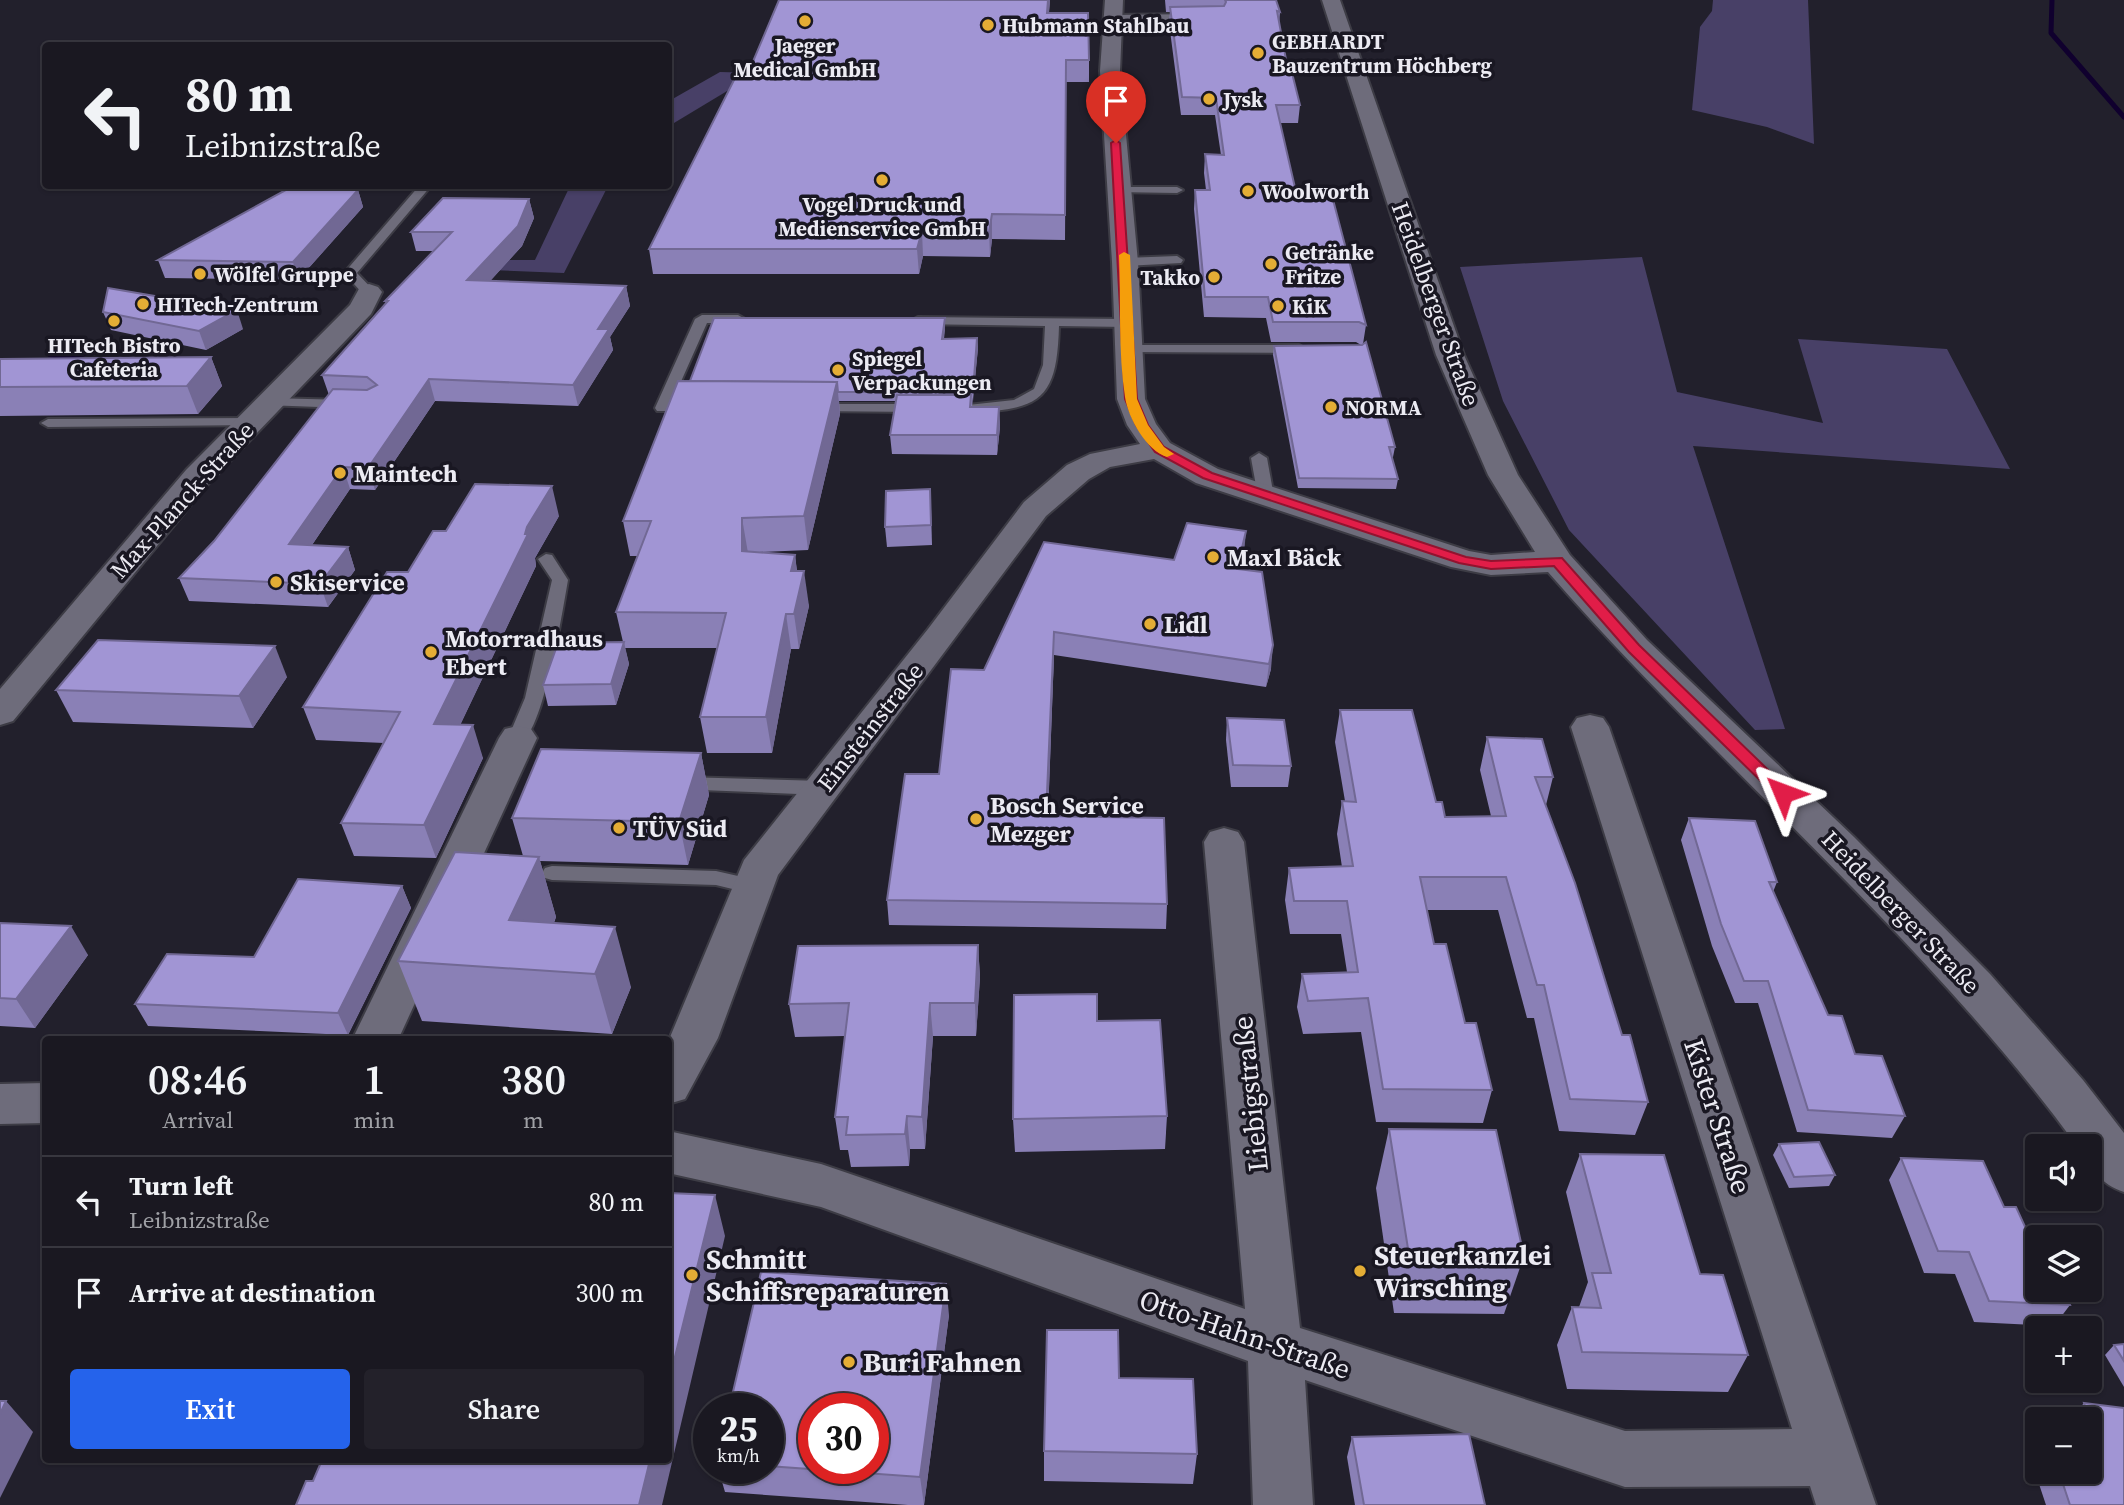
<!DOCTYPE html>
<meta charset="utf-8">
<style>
:root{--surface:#1a1821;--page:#23212a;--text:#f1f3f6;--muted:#9fa0a5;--line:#38373f;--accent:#2563eb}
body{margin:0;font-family:"Source Serif 4",serif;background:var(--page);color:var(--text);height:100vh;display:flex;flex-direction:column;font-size:26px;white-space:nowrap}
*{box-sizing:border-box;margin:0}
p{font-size:23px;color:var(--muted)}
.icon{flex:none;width:38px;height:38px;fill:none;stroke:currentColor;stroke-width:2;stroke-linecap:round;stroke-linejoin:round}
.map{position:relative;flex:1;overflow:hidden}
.panel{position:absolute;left:42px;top:1036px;width:630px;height:427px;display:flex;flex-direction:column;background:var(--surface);border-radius:7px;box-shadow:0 2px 5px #0004,0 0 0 2px var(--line)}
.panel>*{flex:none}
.guide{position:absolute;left:42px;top:42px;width:630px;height:147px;border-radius:7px;box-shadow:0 2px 5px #0004,0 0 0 2px var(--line);background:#1a1821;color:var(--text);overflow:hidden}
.controls{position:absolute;left:2025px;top:1134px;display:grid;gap:14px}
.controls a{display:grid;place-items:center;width:77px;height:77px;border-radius:7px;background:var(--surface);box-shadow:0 2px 5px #0004,0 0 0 2px var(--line);font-size:35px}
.speed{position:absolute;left:693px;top:1393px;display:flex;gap:14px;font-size:35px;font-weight:700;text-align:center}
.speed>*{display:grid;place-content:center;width:91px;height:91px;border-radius:50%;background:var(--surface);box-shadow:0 2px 5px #0004,0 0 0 2px var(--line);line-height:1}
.speed small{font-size:18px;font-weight:400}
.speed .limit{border:10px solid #d22;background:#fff;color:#111}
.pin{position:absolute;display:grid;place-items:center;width:60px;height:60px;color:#fff;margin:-72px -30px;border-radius:50% 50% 50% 0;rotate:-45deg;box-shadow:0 0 7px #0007}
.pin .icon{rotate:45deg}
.me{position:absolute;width:77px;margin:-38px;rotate:314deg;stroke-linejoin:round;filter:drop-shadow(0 0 5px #0008)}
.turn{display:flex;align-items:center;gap:24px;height:147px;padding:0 28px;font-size:32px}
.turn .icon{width:91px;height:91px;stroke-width:2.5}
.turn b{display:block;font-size:49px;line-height:60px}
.eta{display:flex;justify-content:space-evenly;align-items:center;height:119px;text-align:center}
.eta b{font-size:42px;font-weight:600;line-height:49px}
.button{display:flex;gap:14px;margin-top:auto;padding:14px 28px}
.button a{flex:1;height:80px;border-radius:7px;background:var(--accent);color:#fff;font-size:28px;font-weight:600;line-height:80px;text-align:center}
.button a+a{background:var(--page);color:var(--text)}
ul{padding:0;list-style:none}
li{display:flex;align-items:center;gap:21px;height:91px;padding:0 28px;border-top:2px solid var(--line)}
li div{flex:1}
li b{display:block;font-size:26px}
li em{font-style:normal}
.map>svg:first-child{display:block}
</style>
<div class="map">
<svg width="2124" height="1505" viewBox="0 0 2124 1505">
<rect width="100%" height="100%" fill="#22202c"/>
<g fill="#484067">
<path d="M1713 0H1808L1814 144 1767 127 1692 110 1700 27 1712 11Z"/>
<path d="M720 72 757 73 669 126V101Z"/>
<path d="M570 186H608L564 273 463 269 473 260H535Z"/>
<path d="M1642 257 1677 392 1823 423 1798 339 1947 349 2010 469 1693 446 1785 729 1755 730 1569 530 1503 401 1460 267Z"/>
</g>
<path fill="#10002e" d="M89 342 99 347 98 353 68 360 48 357C53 343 75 342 89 342Z"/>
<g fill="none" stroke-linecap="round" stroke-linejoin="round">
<path stroke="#10002e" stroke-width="5" d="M2052 0 2051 33 2124 117"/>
<g stroke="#3d3c45" stroke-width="4">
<g id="service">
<path d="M1196 14 1199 19 1113 21 1108 18 1113 15Z"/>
<path d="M419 186H431L357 273 375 292 364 295 344 273Z"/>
<path d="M1119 187H1177L1183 190 1177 193 1115 192 1113 190Z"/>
<path d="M1177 256 1183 260 1181 263 1125 266 1119 262 1125 258Z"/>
<path d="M702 315H738L745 319 738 323H707L671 404 696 405V411H657L655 408 695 319Z"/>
<path d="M918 317 1127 319 1134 323 1127 327 1059 326C1057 396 1043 410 973 412L968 411V405L1014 400 1034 389 1043 365 1045 326 913 324 911 321Z"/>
<path d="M1129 345H1299L1306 349 1299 353 1124 352 1122 349Z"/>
<path d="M270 398 346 400 353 404 346 408 265 405V399Z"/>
<path d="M816 404H919L926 408 919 412 811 411 809 408Z"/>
<path d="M251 418 258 422 256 425 48 427 41 423 48 419Z"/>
<path d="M1259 453 1267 458 1274 497 1266 502 1258 497 1251 458Z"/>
<path d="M546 554 552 555 568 580C563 608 543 738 518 744L508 738 525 698 552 580 538 559Z"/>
<path d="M683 777 822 781 832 788 822 795 676 789 673 784Z"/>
<path d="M552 866 716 871 760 881 764 886 760 891 753 894 716 885 552 880 545 878 542 873 545 868Z"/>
</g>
</g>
<g stroke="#3d3c45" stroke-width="4">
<g id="minor">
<path d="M1105 0H1123L1120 71 1138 262 1145 399 1156 424 1170 443 1218 469 1469 551 1491 555 1535 552 1488 475 1436 355 1322 0H1340L1464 355 1518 475 1570 555 1647 640 1854 837 1990 974 2083 1080 2124 1133V1192C2101 1184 2090 1171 2090 1146H2077C1923 935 1719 768 1548 572L1491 575 1451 567 1196 483 1154 459 1110 467 1089 479 1046 516 778 875 718 1038 685 1099 668 1104V1042L744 860 928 629 1024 502 1067 465 1090 454 1140 444 1127 425 1117 399 1112 262 1100 71Z"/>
<path d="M369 284 378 287 382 292 371 314 208 484 13 721 0 725V689L186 470 350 305 360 287Z"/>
<path d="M1590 715 1603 718 1609 727 1876 1505H1816L1810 1486 1625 1487 1305 1380 1313 1505H1253L1248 1361 821 1207 668 1173V1131L821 1164 1245 1309 1204 842 1210 832 1224 828 1238 832 1244 842 1300 1328 1625 1431 1792 1429 1571 727 1577 718Z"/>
<path d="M518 726 531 729 537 738 398 1040H352L499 738 505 729Z"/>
<path d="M46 1083V1123L0 1124V1084Z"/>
</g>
</g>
<use href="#service" fill="#6e6c7b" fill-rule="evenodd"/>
<use href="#minor" fill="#6e6c7b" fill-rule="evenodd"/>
</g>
<g fill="#8a80b6">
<path d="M779 0H1050L1049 13 1089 60V82H1066L1065 240 992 239 990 257 923 256 919 274H653L649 249 749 71Z"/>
<path d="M1165 0H1276L1280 12 1279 25 1287 65 1300 105 1298 123H1280L1296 192 1366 325 1363 344 1395 447 1393 457H1391L1398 479 1396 489 1298 488 1273 355 1274 346 1361 345 1356 342H1271L1266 318 1204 317 1194 209 1195 190H1206L1204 173 1205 154 1221 155 1215 115H1181L1169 23 1170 12H1166Z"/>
<path d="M358 190 363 207 298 280 165 278 158 260Z"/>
<path d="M529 199 534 218 522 246 490 281 626 286 630 306 610 337 613 350 578 406 435 401 375 490 350 489 312 545 348 547 355 570 328 607 189 601 179 578 214 541 329 395 322 375 386 304 385 301 433 251H416L411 232Z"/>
<path d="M103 312 243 329 206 350 111 330Z"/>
<path d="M945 328 944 339 977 338 978 348 972 407H999L1000 427 997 455 892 454 890 435 896 401H839L840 414 808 550 759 552 795 555 797 571 809 606 799 649H791L772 753H707L700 717 717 648H625L629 664 616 705 548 706 543 685 623 642 616 612 638 556H630L623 521 690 381Z"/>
<path d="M211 357 222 386 198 414 0 416V387Z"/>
<path d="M931 509 932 545 887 547 885 527Z"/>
<path d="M559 516 535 558 536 566 460 725 483 758 436 858 354 856 341 823 384 743 316 740 303 707 408 572 446 531Z"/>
<path d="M1244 554 1241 569 1271 669 1266 687 1054 655 1048 816 1167 904 1166 929 889 925 887 900 939 774 984 670 1174 560Z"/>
<path d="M287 677 253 728 73 722 56 690Z"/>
<path d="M1340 710 1436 802 1445 817 1491 816 1480 770 1487 737 1553 777 1546 805 1622 1035 1648 1102 1635 1135 1559 1131 1534 1018H1527L1498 910H1427L1434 944 1492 1090 1483 1123 1376 1122 1361 1032 1303 1034 1297 1007 1302 974 1347 972 1341 934H1290L1285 900 1289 868 1342 867 1337 834 1342 801H1345L1335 742Z"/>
<path d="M1227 718 1291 766 1288 787H1231L1226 740Z"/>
<path d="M701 753 709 795 688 865 540 861 556 917 554 923 631 987 612 1034 422 1021 398 961 523 856 512 818Z"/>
<path d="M1689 818 1777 882 1773 892 1828 1015 1855 1054 1905 1116 1892 1138 1797 1132 1758 1003H1735L1712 946 1681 840Z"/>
<path d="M402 886 411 908 348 1035 148 1026 135 1004 254 957Z"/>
<path d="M0 923 88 955 35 1028 0 1026Z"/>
<path d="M978 945 980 977 976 1036H933L925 1149H910L909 1166 851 1167 848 1150H840L835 1117 845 1036 795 1037 789 1004Z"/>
<path d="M1167 1116 1165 1149 1015 1152 1013 1119Z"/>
<path d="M1389 1129 1524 1256 1504 1314 1394 1313 1376 1188Z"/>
<path d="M1779 1144 1835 1175 1829 1186 1789 1188 1773 1155Z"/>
<path d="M1580 1154 1700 1274 1748 1355 1728 1392 1567 1389 1557 1345 1572 1307H1579L1588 1282 1566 1192Z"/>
<path d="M1901 1158 2004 1207 2037 1253 2070 1305 2054 1326 1974 1322 1955 1274 1924 1273 1889 1180Z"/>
<path d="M949 1315 924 1505H908L725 1492 718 1468H768V1409Z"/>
<path d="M2124 1344V1387L2105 1355 2114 1345Z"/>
<path d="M1119 1378 1197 1454 1193 1484 1044 1481V1451Z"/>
<path d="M2084 1403 2124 1505H2046L2026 1445 2037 1431V1472H2090V1419H2070Z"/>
<path d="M1352 1437 1485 1505H1355L1347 1457Z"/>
</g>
<g fill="#716894">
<path d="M1048 0H1050L1047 33V13Z"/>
<path d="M358 190 363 207 298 280 293 262Z"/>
<path d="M529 199 534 218 522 246 472 301 467 280Z"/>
<path d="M992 214V239L990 257 989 232Z"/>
<path d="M922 231 923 256 919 274 917 249Z"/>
<path d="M626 286 630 306 610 337 613 350 578 406 573 385 598 329Z"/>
<path d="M237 310 243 329 206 350 199 331Z"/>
<path d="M945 318V328L942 348V339Z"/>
<path d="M977 338 978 348 973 401V392Z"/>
<path d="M211 357 222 386 198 414 187 386Z"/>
<path d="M429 379 435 401 375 490 368 468Z"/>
<path d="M837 382 840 414 808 550 804 516Z"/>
<path d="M999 407 1000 427 997 455V435Z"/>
<path d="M343 467 350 489 297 567 289 544Z"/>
<path d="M552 486 559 516 535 558 536 566 445 757 434 724 525 534 527 527Z"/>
<path d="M742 518 748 553 742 551Z"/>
<path d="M1246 531 1244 554 1235 592 1237 569Z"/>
<path d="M348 547 355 570 328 607 320 584Z"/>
<path d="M795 555 799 590 791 571Z"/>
<path d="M804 571 809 606 799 649 794 614Z"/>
<path d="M786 614 791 649 772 753 766 717Z"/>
<path d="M1054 632V655L1047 840 1046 816Z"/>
<path d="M624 642 629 664 616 705 611 684Z"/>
<path d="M1273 645 1271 669 1266 687 1269 664Z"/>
<path d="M275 646 287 677 253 728 239 696Z"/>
<path d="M473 725 483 758 436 858 424 825Z"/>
<path d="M701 753 709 795 688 865 679 822Z"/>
<path d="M539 857 556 917 533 970 509 920Z"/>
<path d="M402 886 411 908 348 1035 338 1013Z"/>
<path d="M71 926 88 955 35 1028 16 999Z"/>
<path d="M615 927 631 987 612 1034 595 974Z"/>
<path d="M978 945 980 977 976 1036 975 1003Z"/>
<path d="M930 1003 933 1036 925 1149 922 1117Z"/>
<path d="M907 1116 910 1149 909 1166 905 1134Z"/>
<path d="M715 1195 725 1236 662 1505H639L650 1460H668V1385Z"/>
<path d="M946 1284 949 1315 924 1505 920 1477Z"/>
<path d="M6 1401 33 1432 0 1498V1414Z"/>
</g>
<g fill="#a195d4" stroke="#716894" stroke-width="2" fill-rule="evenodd">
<path d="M779 0H1048L1047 13H1088L1089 60H1066L1065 215 992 214 989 232 922 231 917 249H649L737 74 749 71Z"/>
<path d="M1225 0H1276L1280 12 1277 11 1287 65H1290L1300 105H1276L1296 192H1331L1366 325 1359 322H1273L1268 297H1205L1195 190H1210L1205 154 1224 155 1216 98 1182 97 1170 7 1224 6 1226 2Z"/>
<path d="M293 186H314L358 190 293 262 158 260Z"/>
<path d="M443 198 529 199 518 226 467 280 626 286 598 329H609L573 385 429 379 368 468 343 467 289 544 348 547 320 584 179 578 214 541 333 389 367 390 377 385 367 377 322 375 388 301H385L452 232H411Z"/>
<path d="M108 288 237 310 199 331 103 312Z"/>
<path d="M714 318H945L942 339 977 338 973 392H838L837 382 690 381Z"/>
<path d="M1366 342 1395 447H1389L1398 479 1299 478 1274 346 1362 345Z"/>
<path d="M211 357 187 386 0 387V359Z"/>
<path d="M678 381 837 382 804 516 742 518V551L795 555 791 571H804L794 614H786L766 717H700L726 613 616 612 651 521H623Z"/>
<path d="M897 395H971L970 407H999L997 435H890Z"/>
<path d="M475 484 552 486 527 527 525 534H528L434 724 473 725 424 825 341 823 400 712 303 707 387 572H408L433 531H446Z"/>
<path d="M930 489 931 525 885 527 886 491Z"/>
<path d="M1187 523 1246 531 1237 569 1262 572 1273 645 1269 664 1054 632 1046 816 1164 818 1167 904 887 900 905 774H939L951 669 984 670 1044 542 1174 560Z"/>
<path d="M98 640 275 646 239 696 56 690Z"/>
<path d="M624 642 611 684 543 685 558 643Z"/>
<path d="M1340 710H1412L1436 802H1442L1445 817 1506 816 1487 737 1542 739 1553 777H1535L1575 883 1622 1035H1630L1648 1102 1570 1099 1544 985H1537L1506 877H1420L1434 944H1446L1465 1023H1476L1492 1090 1383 1089 1368 998 1308 1001 1302 974 1358 972 1347 901H1294L1289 868 1353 866 1342 801 1356 802Z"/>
<path d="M1227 718 1284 720 1291 766 1233 765Z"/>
<path d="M541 749 701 753 679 822 512 818Z"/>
<path d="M1689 818 1755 821 1777 882H1769L1828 1015 1842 1016 1855 1054 1882 1056 1905 1116 1808 1110 1768 981H1744L1721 924Z"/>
<path d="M455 852 539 857 509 920 615 927 595 974 398 961Z"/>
<path d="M298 879 402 886 338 1013 135 1004 167 954 254 957Z"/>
<path d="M0 923 71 926 16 999 0 998Z"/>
<path d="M978 945 975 1003H930L922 1117 907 1116 905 1134 846 1135 848 1117H835L849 1003 789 1004 798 946Z"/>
<path d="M1097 994V1021L1160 1020 1167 1116 1013 1119 1014 995Z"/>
<path d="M1389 1129 1496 1130 1524 1256 1409 1255Z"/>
<path d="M1819 1142 1835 1175 1794 1177 1779 1144Z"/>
<path d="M1580 1154 1664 1155 1700 1274 1723 1275 1748 1355 1582 1352 1572 1307 1601 1308 1592 1273H1611Z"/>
<path d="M1901 1158 1983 1161 2004 1207H2016L2037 1253V1290H2063L2070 1305 1989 1301 1969 1252 1938 1251Z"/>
<path d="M668 1193 715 1195 668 1385Z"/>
<path d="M761 1272 946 1284 920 1477 768 1466V1409H729ZM814 1409H873V1468H814Z"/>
<path d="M1047 1330H1118L1119 1378 1193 1379 1197 1454 1044 1451Z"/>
<path d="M2124 1344V1361L2114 1345Z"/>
<path d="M0 1401H6L0 1414Z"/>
<path d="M2084 1403 2124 1408V1505H2070L2059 1472H2090V1429L2093 1430Z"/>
<path d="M1469 1434 1485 1505H1364L1352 1437Z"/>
<path d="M322 1460H650L639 1505H296L306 1481H313Z"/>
</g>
<path fill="#e11d48" stroke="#92132f" stroke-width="2" d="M1116 140 1120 143 1137 399 1148 425 1164 447 1212 473 1466 557 1491 561 1562 558 1639 645 1789 790V797H1777L1629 652 1554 566 1491 569 1459 563 1203 478 1155 452 1136 425 1125 399 1111 143Z"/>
<path fill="#f59e0b" d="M1124 252 1130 255 1137 399 1148 425 1164 447 1174 454 1167 457C1147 451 1128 418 1125 397 1118 351 1121 301 1119 255Z"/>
<g fill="#e4ad35" stroke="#191722" stroke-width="2.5">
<circle cx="805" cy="21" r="7"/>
<circle cx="988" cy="25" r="7"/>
<circle cx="1258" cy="53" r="7"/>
<circle cx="1209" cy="99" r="7"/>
<circle cx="882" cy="180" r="7"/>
<circle cx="1248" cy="191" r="7"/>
<circle cx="1271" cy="264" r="7"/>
<circle cx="200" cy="274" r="7"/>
<circle cx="1214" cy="277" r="7"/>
<circle cx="143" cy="304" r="7"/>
<circle cx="1278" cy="306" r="7"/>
<circle cx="114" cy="321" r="7"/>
<circle cx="838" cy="370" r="7"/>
<circle cx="1331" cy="407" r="7"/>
<circle cx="340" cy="473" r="7"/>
<circle cx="1213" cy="557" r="7"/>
<circle cx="276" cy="582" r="7"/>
<circle cx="1150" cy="624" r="7"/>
<circle cx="431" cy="652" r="7"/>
<circle cx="976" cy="819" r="7"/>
<circle cx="619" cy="828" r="7"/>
<circle cx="1360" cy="1271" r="7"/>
<circle cx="692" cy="1275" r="7"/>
<circle cx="849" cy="1362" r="7"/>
</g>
<g text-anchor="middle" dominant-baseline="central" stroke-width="7" stroke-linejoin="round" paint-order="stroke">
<g font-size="21" font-weight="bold" fill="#ecebf3" stroke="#191722" text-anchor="start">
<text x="1002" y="25">Hubmann Stahlbau</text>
<text x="1272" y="41">GEBHARDT<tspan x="1272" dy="24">Bauzentrum Höchberg</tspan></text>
<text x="805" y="45" text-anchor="middle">Jaeger<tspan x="805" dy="24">Medical GmbH</tspan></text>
<text x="1223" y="99">Jysk</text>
<text x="1262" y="191">Woolworth</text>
<text x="882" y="204" text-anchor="middle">Vogel Druck und<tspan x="882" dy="24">Medienservice GmbH</tspan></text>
<text x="1285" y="252">Getränke<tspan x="1285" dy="24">Fritze</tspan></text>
<text x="214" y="274">Wölfel Gruppe</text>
<text x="1200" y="277" text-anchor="end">Takko</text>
<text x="157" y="304">HITech-Zentrum</text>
<text x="1292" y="306">KiK</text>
<text x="114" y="345" text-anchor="middle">HITech Bistro<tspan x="114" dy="24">Cafeteria</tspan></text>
<text x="852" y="358">Spiegel<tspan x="852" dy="24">Verpackungen</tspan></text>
<text x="1345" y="407">NORMA</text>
</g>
<g font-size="24" fill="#ecebf3" stroke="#191722">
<text transform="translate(1436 304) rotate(70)">Heidelberger Straße</text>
<text transform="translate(182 500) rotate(-48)">Max-Planck-Straße</text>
<text transform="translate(870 727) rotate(-52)">Einsteinstraße</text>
<text transform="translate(1901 912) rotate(46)">Heidelberger Straße</text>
</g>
<g font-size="24" font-weight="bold" fill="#ecebf3" stroke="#191722" text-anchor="start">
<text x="354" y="473">Maintech</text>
<text x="1227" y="557">Maxl Bäck</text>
<text x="290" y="582">Skiservice</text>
<text x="1164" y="624">Lidl</text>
<text x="445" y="638">Motorradhaus<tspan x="445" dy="28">Ebert</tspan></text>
<text x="990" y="805">Bosch Service<tspan x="990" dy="28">Mezger</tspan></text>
<text x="633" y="828">TÜV Süd</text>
</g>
<g font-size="28" fill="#ecebf3" stroke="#191722">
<text transform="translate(1250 1094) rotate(-96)">Liebigstraße</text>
<text transform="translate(1718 1116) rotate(72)">Kister Straße</text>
<text transform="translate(1245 1334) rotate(19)">Otto-Hahn-Straße</text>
</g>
<g font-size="28" font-weight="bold" fill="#ecebf3" stroke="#191722" text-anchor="start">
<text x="1374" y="1255">Steuerkanzlei<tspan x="1374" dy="32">Wirsching</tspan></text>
<text x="706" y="1259">Schmitt<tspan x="706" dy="32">Schiffsreparaturen</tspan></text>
<text x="863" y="1362">Buri Fahnen</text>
</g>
</g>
</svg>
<div class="controls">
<a><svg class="icon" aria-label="sound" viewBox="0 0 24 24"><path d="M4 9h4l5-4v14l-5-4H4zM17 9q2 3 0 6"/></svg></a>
<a><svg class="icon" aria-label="layers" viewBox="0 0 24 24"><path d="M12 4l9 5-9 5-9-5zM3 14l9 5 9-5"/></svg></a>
<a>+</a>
<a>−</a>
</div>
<div class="speed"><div>25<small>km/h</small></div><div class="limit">30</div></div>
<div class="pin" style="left:1116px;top:143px;background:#d93025"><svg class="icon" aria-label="arrive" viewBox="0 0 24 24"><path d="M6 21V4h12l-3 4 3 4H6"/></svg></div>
<svg class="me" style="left:1783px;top:793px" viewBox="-20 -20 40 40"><path d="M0-17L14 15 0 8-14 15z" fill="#e11d48" stroke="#fff" stroke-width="4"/></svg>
<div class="guide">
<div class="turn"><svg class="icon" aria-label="left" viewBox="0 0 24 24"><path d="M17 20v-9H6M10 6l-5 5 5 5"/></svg><div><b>80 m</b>Leibnizstraße</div></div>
</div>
<section class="panel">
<div class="eta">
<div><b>08:46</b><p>Arrival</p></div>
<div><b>1</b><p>min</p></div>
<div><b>380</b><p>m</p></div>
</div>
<ul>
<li><svg class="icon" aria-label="left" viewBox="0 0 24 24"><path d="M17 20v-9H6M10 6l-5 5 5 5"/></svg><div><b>Turn left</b><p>Leibnizstraße</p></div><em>80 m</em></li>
<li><svg class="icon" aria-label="arrive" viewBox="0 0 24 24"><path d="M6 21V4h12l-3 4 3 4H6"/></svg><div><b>Arrive at destination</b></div><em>300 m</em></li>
</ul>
<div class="button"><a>Exit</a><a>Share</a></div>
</section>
</div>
